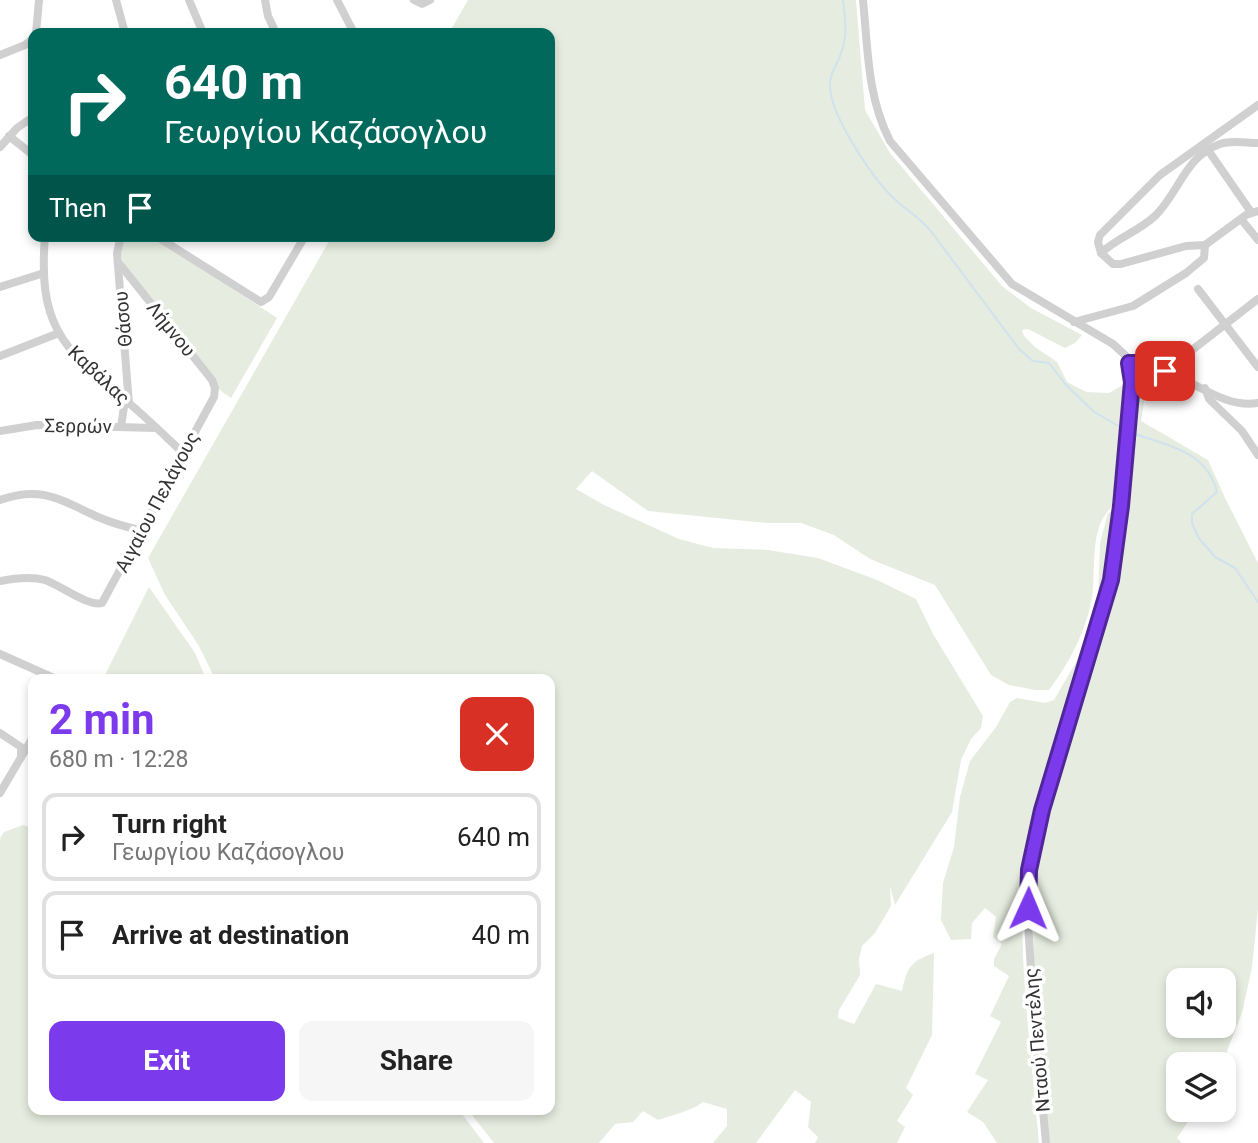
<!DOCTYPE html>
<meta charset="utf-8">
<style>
:root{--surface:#fff;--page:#f6f6f6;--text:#222;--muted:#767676;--line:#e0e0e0;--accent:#7c3aed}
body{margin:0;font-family:Roboto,sans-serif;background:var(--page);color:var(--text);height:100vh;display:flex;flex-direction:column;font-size:26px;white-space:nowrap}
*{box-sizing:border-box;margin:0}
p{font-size:23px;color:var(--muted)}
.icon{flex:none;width:38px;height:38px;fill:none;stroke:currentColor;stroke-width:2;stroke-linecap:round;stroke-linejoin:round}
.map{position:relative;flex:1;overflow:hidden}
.details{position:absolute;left:28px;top:674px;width:527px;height:441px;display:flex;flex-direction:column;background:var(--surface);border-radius:14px;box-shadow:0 4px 10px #0003}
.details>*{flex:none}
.hud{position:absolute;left:28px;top:28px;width:527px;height:214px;border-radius:14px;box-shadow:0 4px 10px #0003;background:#00695c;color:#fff;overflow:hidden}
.buttons{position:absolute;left:1166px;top:968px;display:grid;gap:14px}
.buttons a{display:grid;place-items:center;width:70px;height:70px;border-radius:14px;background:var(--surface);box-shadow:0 4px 10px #0003;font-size:35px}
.pin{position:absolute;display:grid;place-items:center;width:60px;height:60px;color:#fff;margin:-30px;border-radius:14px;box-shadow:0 4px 10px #0006}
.me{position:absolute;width:77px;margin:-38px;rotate:1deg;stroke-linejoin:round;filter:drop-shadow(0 0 5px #0008)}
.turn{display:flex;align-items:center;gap:24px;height:147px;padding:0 21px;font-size:32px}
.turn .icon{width:91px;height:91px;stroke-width:2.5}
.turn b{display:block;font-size:49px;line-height:60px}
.then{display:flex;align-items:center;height:66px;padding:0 21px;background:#0003;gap:14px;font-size:26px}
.round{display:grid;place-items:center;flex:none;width:74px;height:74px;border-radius:14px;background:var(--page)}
.head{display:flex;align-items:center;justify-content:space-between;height:119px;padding:0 21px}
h1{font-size:42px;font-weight:700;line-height:52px;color:var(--accent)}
.primary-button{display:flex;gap:14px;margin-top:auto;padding:14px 21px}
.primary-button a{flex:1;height:80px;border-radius:14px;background:var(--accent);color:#fff;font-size:28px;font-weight:700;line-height:80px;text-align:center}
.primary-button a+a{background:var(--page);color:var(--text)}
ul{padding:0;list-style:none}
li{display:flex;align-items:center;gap:21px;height:88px;margin:0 14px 10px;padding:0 7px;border:4px solid var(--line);border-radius:14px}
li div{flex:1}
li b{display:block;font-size:26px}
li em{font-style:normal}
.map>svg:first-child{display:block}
</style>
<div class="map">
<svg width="1258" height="1143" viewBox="0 0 1258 1143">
<rect width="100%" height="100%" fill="#fff"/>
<g fill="#e6ecdf" fill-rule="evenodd">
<path d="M468 0H856L865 110 890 153 1002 286 1031 308 1082 335 1075 343 1065 348 1028 329 1022 330 1024 336 1035 347 1057 362 1067 382 1086 392 1109 393 1128 382 1116 500C1111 510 1105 511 1099 527 1092 549 1095 573 1092 597 1087 629 1069 664 1049 690H1035L1009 685 991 675 935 585 870 559 834 535 801 523H767L648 511 592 471 576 489 604 505 679 539 713 548 768 550 818 558 877 580 916 599 933 634 983 716 981 728 971 739 961 760 952 812 895 905 890 886 891 906 875 933 862 946 859 959 860 975 839 1010 838 1018 854 1024 876 984 902 991C907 967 911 961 934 953L932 1035 906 1088 913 1095 897 1121 905 1127 897 1143H815L818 1137 808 1127 811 1102 795 1090 756 1143H713L727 1126V1109L703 1102C691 1111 673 1115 658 1120L643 1111 633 1122 615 1124 599 1143H494L468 1110H550V679H215L199 646 165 595 148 558 332 236H550V33H449Z"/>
<path d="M125 236H153L277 318 231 398 221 391 128 271C121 259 116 249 125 236Z"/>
<path d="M1139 365 1149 371 1141 421 1208 460 1225 498 1258 563V909L1252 967 1242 1013 1222 1064H1178V1110H1196L1177 1138 1182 1143H1049L1035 994 1032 883 1042 829 1116 586 1126 534ZM1178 980H1223V1026H1178Z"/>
<path d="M1113 511 1112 552 1108 577 1024 862C1017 955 1031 1050 1039 1143H997L983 1122 967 1112 988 1080 975 1074 1001 1022 990 1016 1009 976 994 966V959L1002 944 993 937 996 917 985 908 972 923 971 939 951 940 941 920 943 883 954 847 960 797 970 761 996 727 1010 702 1017 698 1045 703 1054 700 1076 662 1089 631 1098 598 1100 543 1108 513Z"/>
<path d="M149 587 195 653 206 679H103Z"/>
<path d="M23 825 33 828V1110H459L484 1143H0V838L4 832Z"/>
</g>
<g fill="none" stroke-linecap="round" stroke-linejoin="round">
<g stroke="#cfe2ee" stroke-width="2">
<path d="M843 0C845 17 848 36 841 53 837 66 829 73 830 88 832 118 875 183 898 202 909 212 920 218 930 230L1019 349 1033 361 1049 363 1066 385 1093 411 1125 430"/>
<path d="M1130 432C1166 446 1206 449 1217 492L1192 514V523L1198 537 1215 557 1235 568 1258 602"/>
</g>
<g stroke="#d0d0d0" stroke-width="8">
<path d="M116 0 125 33"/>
<path d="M189 0 203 33"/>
<path d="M265 0 268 16 276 33"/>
<path d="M337 0 354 33"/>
<path d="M414 0 422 4 430 0"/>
<path d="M863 0C868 49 867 96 890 141L1012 284 1113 344 1126 356 1131 370 1121 506 1111 580 1042 810 1029 870 1028 923 1033 1000 1046 1143"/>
<path d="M36 33 39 0"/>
<path d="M0 55 25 45 33 39"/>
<path d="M9 136 33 155"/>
<path d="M0 147 17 128 33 117"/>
<path d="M1208 150 1251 212"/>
<path d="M1241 219 1258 240"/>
<path d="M45 236C38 323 60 347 124 399 145 416 164 435 183 453"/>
<path d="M121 236 117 253 129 404"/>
<path d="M156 236 261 302 269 297 305 236"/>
<path d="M1205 245 1186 246 1121 264H1113L1101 253C1117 238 1139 231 1155 216 1179 193 1185 156 1220 144 1231 140 1246 143 1258 143"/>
<path d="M1101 253 1098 242 1100 235 1160 175 1258 105"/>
<path d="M0 287 44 273"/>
<path d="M1198 289 1258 367"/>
<path d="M1074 322 1133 306 1186 273 1204 258 1205 245 1246 215 1258 211"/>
<path d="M0 356 59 333"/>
<path d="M1129 363C1173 359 1215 411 1258 403"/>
<path d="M1165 371 1258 299"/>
<path d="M1205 388 1209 399 1242 431 1258 455"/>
<path d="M121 427 125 400"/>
<path d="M0 431 37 425 156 428"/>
<path d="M0 500C42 485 61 500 98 517 112 523 126 527 140 530"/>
<path d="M0 581C15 578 30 576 45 580 60 585 88 607 102 603L214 397 215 388 212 380 118 262"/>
<path d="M0 654 56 679"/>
<path d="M0 733 21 747V757"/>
<path d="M0 793 33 737"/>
</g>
</g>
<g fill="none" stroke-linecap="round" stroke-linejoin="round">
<g stroke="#51269a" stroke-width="18">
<path id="route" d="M1028 908 1029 870 1042 810 1111 580 1121 506 1132 382 1129 363H1143L1165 371"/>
</g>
<use href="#route" stroke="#7c3aed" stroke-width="12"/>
</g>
<g text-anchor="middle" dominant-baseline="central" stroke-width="7" stroke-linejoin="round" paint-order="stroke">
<g font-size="19" fill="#333" stroke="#fff">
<text transform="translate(123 319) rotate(-95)">Θάσου</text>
<text transform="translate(171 329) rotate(51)">Λήμνου</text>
<text transform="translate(99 375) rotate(43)">Καβάλας</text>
<text transform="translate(78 426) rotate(1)">Σερρών</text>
<text transform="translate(157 502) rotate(-62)">Αιγαίου Πελάγους</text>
<text transform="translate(1037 1040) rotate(-95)">Νταού Πεντέλης</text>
</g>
</g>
</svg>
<div class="buttons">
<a><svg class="icon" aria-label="sound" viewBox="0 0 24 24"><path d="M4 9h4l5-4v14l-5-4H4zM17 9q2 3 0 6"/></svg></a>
<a><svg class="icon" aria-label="layers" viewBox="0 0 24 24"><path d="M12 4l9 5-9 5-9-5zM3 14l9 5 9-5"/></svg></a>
</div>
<div class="pin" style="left:1165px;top:371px;background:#d93025"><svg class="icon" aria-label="arrive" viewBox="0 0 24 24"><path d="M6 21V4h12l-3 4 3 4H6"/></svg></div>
<svg class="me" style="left:1028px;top:908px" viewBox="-20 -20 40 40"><path d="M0-17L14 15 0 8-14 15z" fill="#7c3aed" stroke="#fff" stroke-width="4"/></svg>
<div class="hud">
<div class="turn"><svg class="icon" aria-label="right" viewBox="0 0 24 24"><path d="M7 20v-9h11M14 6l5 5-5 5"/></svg><div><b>640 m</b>Γεωργίου Καζάσογλου</div></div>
<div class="then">Then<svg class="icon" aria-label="arrive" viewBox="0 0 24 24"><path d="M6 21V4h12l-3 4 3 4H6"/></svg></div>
</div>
<section class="details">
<div class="head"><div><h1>2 min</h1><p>680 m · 12:28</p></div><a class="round" style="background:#d93025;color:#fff"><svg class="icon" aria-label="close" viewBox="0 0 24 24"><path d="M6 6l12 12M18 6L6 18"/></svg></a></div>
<ul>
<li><svg class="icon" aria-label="right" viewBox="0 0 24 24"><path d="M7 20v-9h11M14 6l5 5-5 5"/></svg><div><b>Turn right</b><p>Γεωργίου Καζάσογλου</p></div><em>640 m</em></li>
<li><svg class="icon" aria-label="arrive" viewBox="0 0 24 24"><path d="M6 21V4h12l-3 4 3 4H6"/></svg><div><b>Arrive at destination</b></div><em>40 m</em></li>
</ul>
<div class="primary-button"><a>Exit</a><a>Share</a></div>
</section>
</div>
